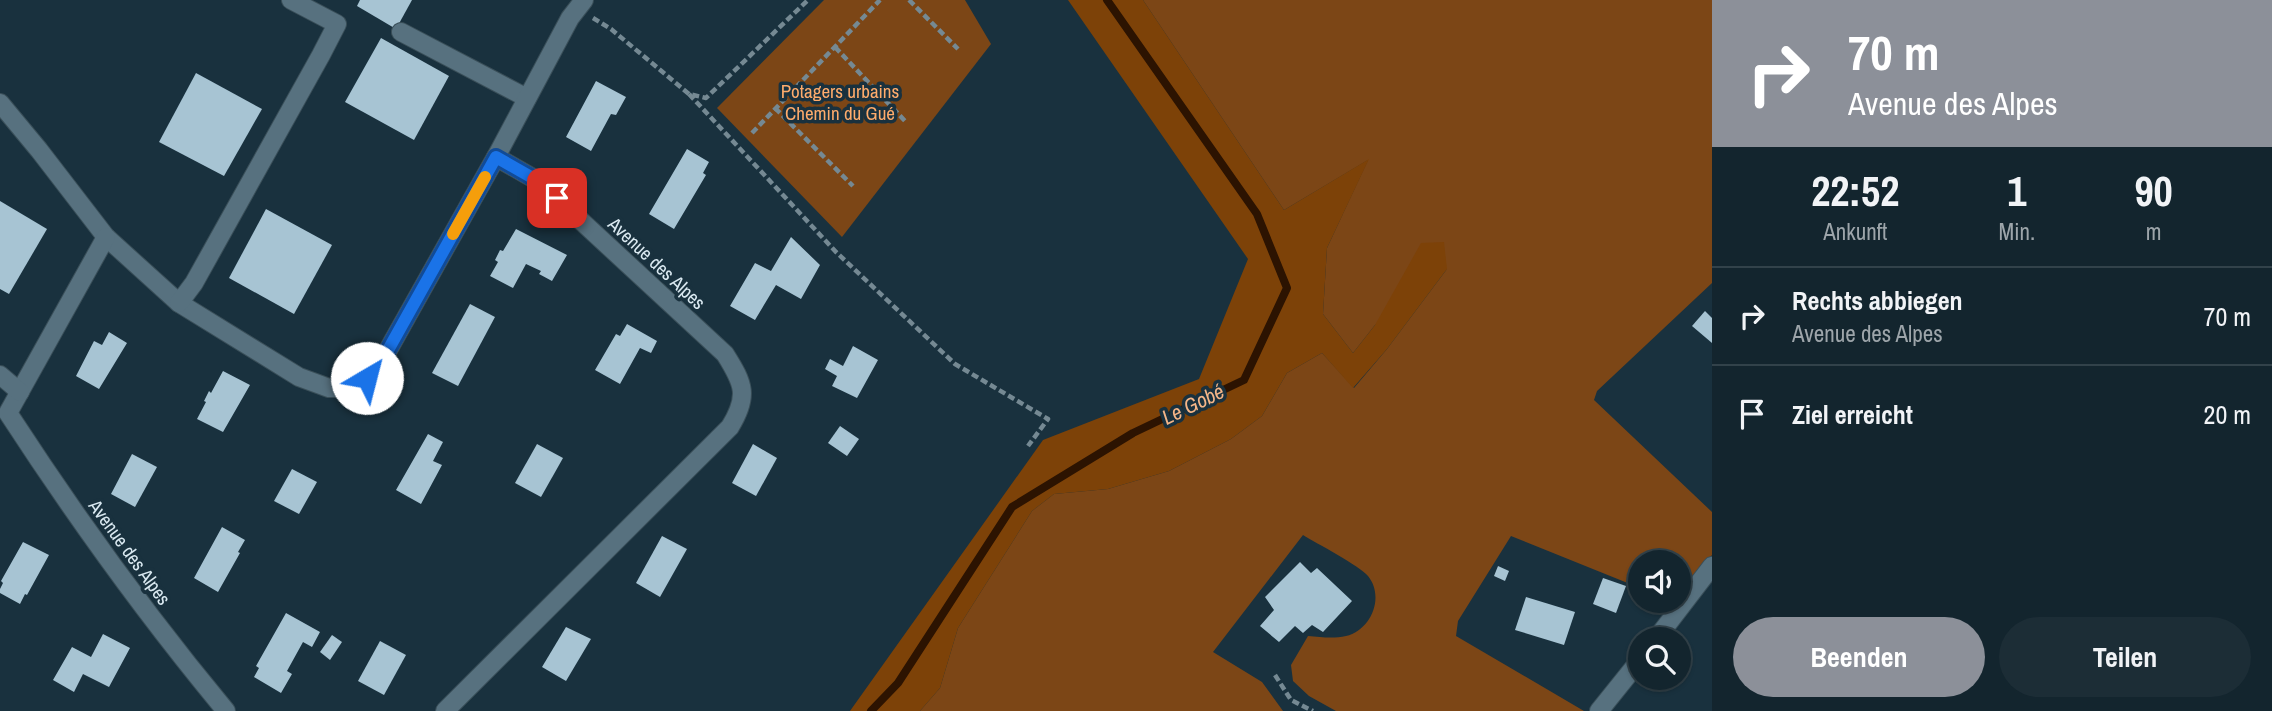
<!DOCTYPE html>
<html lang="de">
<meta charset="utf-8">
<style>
:root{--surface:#13252e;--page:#1c2d36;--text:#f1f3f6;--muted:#9da5aa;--line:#32424a;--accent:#8c9099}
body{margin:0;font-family:"Archivo Narrow",sans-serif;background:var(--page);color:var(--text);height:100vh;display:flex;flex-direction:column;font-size:26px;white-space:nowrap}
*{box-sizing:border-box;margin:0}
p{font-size:23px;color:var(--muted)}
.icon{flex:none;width:38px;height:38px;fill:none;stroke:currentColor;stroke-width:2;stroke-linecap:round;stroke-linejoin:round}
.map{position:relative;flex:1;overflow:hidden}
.details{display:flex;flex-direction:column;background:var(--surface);width:560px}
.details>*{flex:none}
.top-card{background:#8c9099;color:#fff;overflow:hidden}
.tools{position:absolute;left:1628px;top:550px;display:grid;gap:14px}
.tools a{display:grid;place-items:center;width:63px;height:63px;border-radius:50%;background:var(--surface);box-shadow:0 2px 5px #0004,0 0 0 2px var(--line);font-size:35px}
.pin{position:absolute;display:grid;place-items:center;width:60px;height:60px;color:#fff;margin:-30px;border-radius:14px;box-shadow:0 4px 10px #0006}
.me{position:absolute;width:77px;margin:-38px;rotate:37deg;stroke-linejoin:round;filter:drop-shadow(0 0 5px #0008)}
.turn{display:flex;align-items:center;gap:24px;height:147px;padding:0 21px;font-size:32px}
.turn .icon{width:91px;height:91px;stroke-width:2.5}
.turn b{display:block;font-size:49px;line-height:60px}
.eta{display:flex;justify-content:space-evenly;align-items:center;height:119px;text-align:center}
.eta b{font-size:42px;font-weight:700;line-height:49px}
.cta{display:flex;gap:14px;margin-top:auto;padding:14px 21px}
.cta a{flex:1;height:80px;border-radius:42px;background:var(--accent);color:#fff;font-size:28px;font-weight:700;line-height:80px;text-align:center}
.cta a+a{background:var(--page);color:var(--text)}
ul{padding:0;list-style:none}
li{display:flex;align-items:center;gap:21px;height:98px;padding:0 21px;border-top:2px solid var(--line)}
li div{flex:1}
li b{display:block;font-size:26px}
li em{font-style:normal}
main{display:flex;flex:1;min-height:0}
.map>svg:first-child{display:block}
</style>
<main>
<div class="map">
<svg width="1712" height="711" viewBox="0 0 1712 711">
<rect width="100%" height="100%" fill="#19313e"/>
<g fill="#7c4616">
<path d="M824 0H965L991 44 842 237 717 108Z"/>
<path d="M1143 0H1712V283L1597 391 1594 400 1712 512V555L1678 599V562H1640V588L1511 536 1458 621 1456 636 1584 711H1336L1309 696 1293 681 1291 665 1308 636C1321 637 1333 639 1346 636 1371 630 1385 597 1368 576 1360 566 1316 543 1303 535L1213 652 1262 682 1283 711H920L940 688 958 628 1032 511 1054 494 1108 489 1169 471 1231 439 1262 416 1287 373 1322 353 1354 388 1387 349 1447 269 1375 325 1353 353 1323 314 1327 248 1368 160 1284 210Z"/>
</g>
<path fill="#7d4208" d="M1068 0H1143L1284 210 1369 159 1327 248 1323 314 1353 353 1375 325 1421 243 1444 242 1447 269 1387 349 1353 388 1322 353 1287 373 1262 416 1231 439 1169 471 1108 489 1054 494 1032 511 958 628 940 688 920 711H850L1043 440 1199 379 1248 259Z"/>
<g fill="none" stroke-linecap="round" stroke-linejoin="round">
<path stroke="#2c1301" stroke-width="8" d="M871 711 898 683 1012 507 1133 433 1244 380 1287 288 1257 214 1107 0"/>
</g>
<g fill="#a7c4d3">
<path d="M360 0H412L396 29 357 6Z"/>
<path d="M381 38 449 76 414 140 345 102Z"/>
<path d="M196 73 262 109 224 176 159 142Z"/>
<path d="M596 81 626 97 616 115 611 114 591 151 566 137Z"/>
<path d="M687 149 709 162 703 173 706 175 674 229 649 214Z"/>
<path d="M0 201 47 229 9 294 0 289Z"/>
<path d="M266 209 332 245 294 314 229 278Z"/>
<path d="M516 229 567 255 552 281 539 274 541 271 526 264 513 288 490 276 498 262 495 260 500 250 503 251Z"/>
<path d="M791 237 820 265 801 299 776 285 755 320 730 306 755 263 771 271Z"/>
<path d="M470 304 495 317 458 386 432 373Z"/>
<path d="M1705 311 1712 318V343L1692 326Z"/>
<path d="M627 324 657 341 651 353 640 348 620 384 595 370 616 334 620 336Z"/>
<path d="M109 332 127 343 99 389 76 376 94 341 102 345Z"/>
<path d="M853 346 878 360 857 398 832 386 837 376 825 369 830 359 843 366Z"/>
<path d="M223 371 250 385 223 432 197 419 206 402 204 401 209 391 211 393Z"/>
<path d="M840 426 859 439 847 456 828 443Z"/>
<path d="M428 434 443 442 433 461 442 465 421 504 396 490Z"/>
<path d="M537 444 563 458 541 497 515 483Z"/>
<path d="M753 444 777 458 756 496 732 483Z"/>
<path d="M132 454 157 467 135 507 111 494Z"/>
<path d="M292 469 317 482 299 514 274 501Z"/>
<path d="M222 527 245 540 238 552 240 553 218 592 194 578Z"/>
<path d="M662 536 687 549 660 597 636 583Z"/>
<path d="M23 542 49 555 27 595 25 594 20 604 0 593V589L3 583 1 581Z"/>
<path d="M1300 562 1311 573 1317 568 1352 601 1323 632 1312 625 1303 633 1295 626 1279 642 1260 626 1274 610 1265 597Z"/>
<path d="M1498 566 1509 571 1505 581 1494 576Z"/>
<path d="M1603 578 1626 586 1616 613 1593 604Z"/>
<path d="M1526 597 1575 612 1564 645 1515 630Z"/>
<path d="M286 613 320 632 312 647 303 642 287 671 292 674 281 693 254 677 259 668 256 666Z"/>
<path d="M566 627 591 639 566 681 542 667Z"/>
<path d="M103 634 130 648 109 687 83 674 74 692 53 680 72 647 91 657Z"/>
<path d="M332 635 342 642 330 660 320 652Z"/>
<path d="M380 641 406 655 384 695 358 681Z"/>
</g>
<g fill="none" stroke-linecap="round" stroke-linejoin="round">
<g stroke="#3a4f59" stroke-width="20">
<g id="minor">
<path d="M401 32 527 98"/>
<path d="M0 103 39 150 106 237 179 303 299 377 329 388H356L378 368 496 157 538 181 725 354C744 384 749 396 730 427L445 711"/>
<path d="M496 157 570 18 584 0"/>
<path d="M106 237 8 413C75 516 147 616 226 711"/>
<path d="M179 303 194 283 321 55 337 24 291 0"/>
<path d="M0 375 20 392"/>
<path d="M1656 639 1712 566"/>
<path d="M1599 711 1640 660"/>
</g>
</g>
<g stroke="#758993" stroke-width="4.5" stroke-dasharray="7 3.5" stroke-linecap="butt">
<path d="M909 0 958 49"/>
<path d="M593 18 611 29 689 94 706 98 808 0"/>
<path d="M835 47 905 121"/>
<path d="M689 94 836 252 955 364 1048 419 1028 446"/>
<path d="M775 108 853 186"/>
<path d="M752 133 880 0"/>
<path d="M1275 675 1291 700 1313 711"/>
</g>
<use href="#minor" stroke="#57717f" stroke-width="18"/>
</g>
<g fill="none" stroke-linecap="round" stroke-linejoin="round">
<g stroke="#114b97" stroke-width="18">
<path id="route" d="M367 378 378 368 496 157 538 181 557 198"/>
</g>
<use href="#route" stroke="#1a73e8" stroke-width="12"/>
<path stroke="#f59e0b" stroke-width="12" d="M453 234 485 177"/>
</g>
<g text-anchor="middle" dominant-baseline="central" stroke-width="7" stroke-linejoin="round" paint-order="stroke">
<g font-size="19" fill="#ffac6c" stroke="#19313e">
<text x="840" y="91">Potagers urbains<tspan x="840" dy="22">Chemin du Gué</tspan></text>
</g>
<g font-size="19" fill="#dae9f1" stroke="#19313e">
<text transform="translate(657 263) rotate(43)">Avenue des Alpes</text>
<text transform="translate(130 552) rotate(54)">Avenue des Alpes</text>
</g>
<g font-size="21" font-style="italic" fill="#f5b688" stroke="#19313e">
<text transform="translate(1193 404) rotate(-26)">Le Gobé</text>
</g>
</g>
</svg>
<div class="tools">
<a><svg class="icon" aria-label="sound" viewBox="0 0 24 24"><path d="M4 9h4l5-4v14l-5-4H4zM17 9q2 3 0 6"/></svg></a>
<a><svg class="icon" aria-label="search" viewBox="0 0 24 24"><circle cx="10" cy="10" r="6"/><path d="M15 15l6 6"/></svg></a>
</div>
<div class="pin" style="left:557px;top:198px;background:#d93025"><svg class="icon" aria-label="arrive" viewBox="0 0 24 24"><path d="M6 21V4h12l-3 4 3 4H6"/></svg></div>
<svg class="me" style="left:367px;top:378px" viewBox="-20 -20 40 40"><circle r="19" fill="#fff"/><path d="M0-13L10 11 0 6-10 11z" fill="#1a73e8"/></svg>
</div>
<section class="details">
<div class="top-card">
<div class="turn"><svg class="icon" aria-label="right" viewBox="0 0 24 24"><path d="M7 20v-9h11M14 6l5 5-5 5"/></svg><div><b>70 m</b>Avenue des Alpes</div></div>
</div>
<div class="eta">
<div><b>22:52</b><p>Ankunft</p></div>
<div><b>1</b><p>Min.</p></div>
<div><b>90</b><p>m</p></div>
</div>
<ul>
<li><svg class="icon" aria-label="right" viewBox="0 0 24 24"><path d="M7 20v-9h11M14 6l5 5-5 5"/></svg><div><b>Rechts abbiegen</b><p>Avenue des Alpes</p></div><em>70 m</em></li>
<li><svg class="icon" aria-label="arrive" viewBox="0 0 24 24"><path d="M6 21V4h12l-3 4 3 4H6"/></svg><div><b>Ziel erreicht</b></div><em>20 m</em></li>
</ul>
<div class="cta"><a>Beenden</a><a>Teilen</a></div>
</section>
</main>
